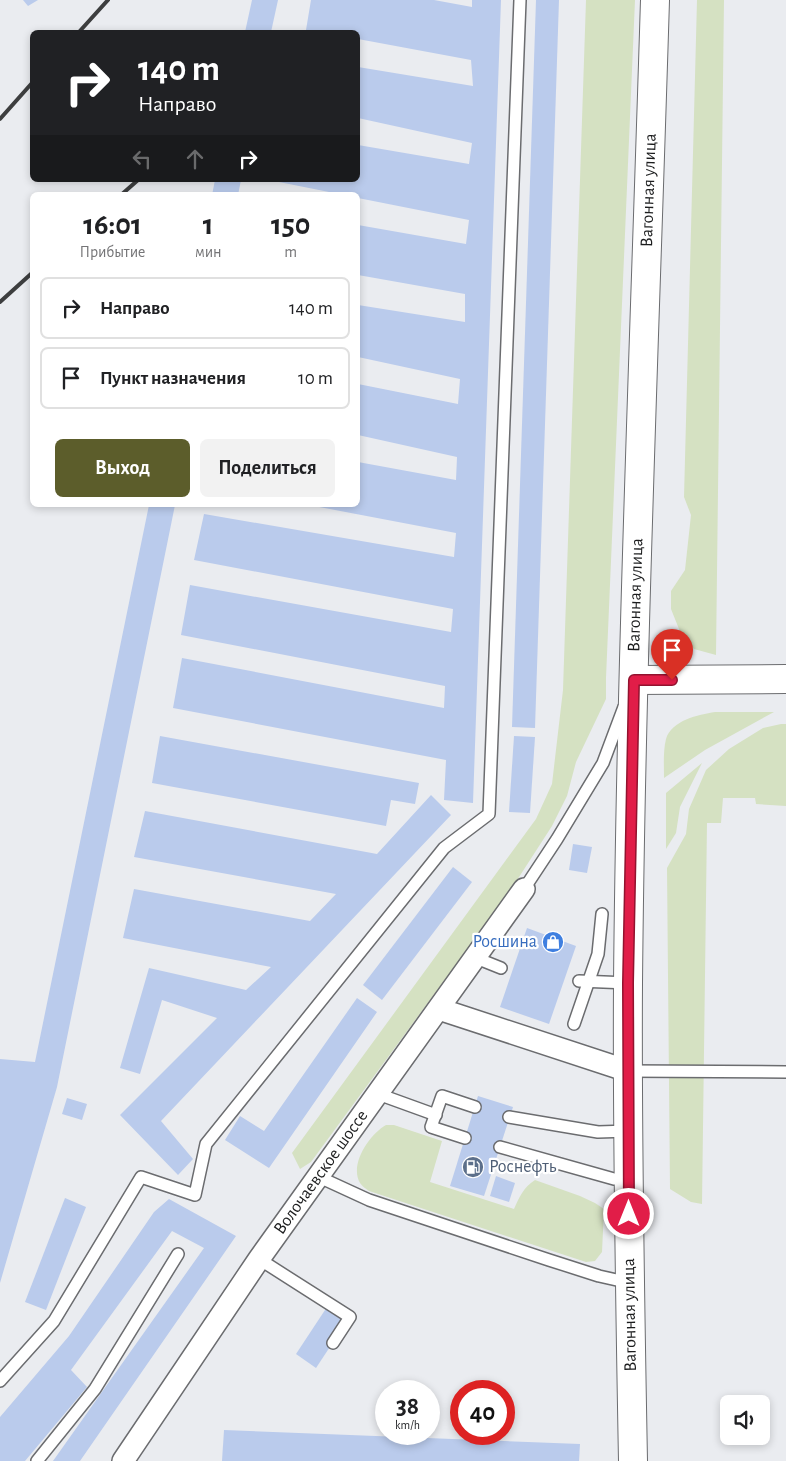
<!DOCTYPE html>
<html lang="ru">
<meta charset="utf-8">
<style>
:root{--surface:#fff;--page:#f2f2f2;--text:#202124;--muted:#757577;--line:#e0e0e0;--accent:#5c5d2b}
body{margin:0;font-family:"Alegreya Sans",sans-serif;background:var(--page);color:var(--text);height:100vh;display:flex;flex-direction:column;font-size:19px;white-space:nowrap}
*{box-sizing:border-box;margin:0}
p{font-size:16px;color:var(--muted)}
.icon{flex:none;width:28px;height:28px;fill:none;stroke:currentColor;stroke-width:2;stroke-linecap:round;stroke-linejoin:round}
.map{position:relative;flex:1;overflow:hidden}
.panel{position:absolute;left:30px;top:192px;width:330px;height:315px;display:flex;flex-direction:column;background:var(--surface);border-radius:8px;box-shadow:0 2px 8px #0003}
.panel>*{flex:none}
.banner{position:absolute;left:30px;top:30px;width:330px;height:152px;border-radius:8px;box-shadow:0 2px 8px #0003;background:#202124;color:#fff;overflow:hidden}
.controls{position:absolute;left:720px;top:1395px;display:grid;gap:10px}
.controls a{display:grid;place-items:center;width:50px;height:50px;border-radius:8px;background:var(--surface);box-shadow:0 2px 8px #0003;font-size:25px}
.speed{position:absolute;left:375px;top:1380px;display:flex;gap:10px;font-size:25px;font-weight:700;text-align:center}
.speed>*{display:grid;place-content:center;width:65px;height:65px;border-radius:50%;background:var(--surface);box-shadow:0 2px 8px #0003;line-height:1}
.speed small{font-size:12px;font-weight:400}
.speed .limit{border:8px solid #d22;background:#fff;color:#111}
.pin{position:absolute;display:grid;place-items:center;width:42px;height:42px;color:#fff;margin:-51px -21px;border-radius:50% 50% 50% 0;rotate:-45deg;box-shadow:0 0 5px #0007}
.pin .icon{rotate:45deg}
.me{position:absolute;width:55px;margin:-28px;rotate:0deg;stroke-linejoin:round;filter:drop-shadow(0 0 4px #0008)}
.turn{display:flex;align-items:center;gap:18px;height:105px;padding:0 25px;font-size:22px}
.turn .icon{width:65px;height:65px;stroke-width:2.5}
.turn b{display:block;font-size:35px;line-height:42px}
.lanes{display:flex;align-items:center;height:48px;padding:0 25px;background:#0003;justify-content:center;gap:25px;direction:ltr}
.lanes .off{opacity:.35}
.eta{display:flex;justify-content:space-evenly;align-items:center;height:85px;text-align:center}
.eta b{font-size:30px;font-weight:700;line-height:35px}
.cta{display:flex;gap:10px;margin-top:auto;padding:10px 25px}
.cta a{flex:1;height:58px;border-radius:8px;background:var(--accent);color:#fff;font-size:20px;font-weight:700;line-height:58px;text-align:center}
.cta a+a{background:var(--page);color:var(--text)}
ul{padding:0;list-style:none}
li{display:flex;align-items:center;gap:15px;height:62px;margin:0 10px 8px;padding:0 15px;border:2px solid var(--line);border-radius:8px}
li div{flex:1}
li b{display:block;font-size:19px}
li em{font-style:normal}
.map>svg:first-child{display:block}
</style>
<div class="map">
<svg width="786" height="1461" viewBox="0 0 786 1461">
<rect width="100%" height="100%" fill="#eaecf0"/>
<g fill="#d5e1c2">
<path d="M586 0H635L606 678V699L576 762 567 796 552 826 510 891 311 1162 300 1169 292 1153 536 819 552 784 563 690Z"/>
<path d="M697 0H724L716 655 694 649 681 634 671 609V591L685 570 691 515 684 497Z"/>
<path d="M715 712H774L705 750 664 778C664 766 663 751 666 739 672 720 698 715 715 712Z"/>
<path d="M781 724H786V806L756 804 755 798H723L721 823H707L702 1204 691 1202 670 1189 667 868 686 834 689 809 706 770 729 749 763 728Z"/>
<path d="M702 763 680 807 676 833 666 849V793Z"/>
<path d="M386 1125H394L442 1141 430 1182 514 1209C520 1196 523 1188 535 1180L580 1196 595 1203 604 1209 602 1252 595 1261 586 1262 369 1191C366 1189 362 1186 360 1183 349 1164 370 1134 386 1125Z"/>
</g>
<g fill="#bacbec">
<path d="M23 0H38L28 6Z"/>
<path d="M252 0H278L271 32H245Z"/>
<path d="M311 0H434L472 7V0H501L473 803 444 800 446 760 173 708 182 658 444 708 445 686 181 635 190 585 451 632 453 609 194 560 204 514 454 557 456 533 314 506 358 505V462L456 480 457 457 358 435V384L458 404 460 379 358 357V305L465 322V294L358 275V225L466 244 469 220 358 198V195H344L274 181 358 180V145L469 164 472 143 358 118V67L473 86 471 60 358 39V32H321L306 30Z"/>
<path d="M536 0H559L535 728 512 727Z"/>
<path d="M215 180H241L238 195H212Z"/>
<path d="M149 505H175L57 1087 0 1283V1059L35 1062Z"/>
<path d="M160 736 419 783 415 804 391 800 386 826 152 783Z"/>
<path d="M514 736 535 737 530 813 509 812Z"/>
<path d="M431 795 451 815 161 1121 193 1159 178 1175 120 1115 217 1018 162 1000 140 1074 120 1068 149 968 246 990 271 967 123 938 134 889 310 921 336 894 134 857 145 811 377 854Z"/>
<path d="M573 844 592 847 587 873 569 870Z"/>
<path d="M453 867 472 882 382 1000 363 985Z"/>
<path d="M527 928 576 946 549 1024 500 1007Z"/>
<path d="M357 998 377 1012 269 1168 225 1140 240 1116 264 1131Z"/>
<path d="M478 1096 513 1107 484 1196 450 1186Z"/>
<path d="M67 1098 87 1104 82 1120 62 1114Z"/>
<path d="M496 1176 515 1183 509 1202 490 1196Z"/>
<path d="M65 1198 86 1207 46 1310 25 1302Z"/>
<path d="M169 1199 236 1236 80 1461H53L204 1248 172 1231 71 1370 87 1387 25 1461H0V1417L69 1336 154 1212Z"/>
<path d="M327 1307 347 1321 316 1368 296 1354Z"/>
<path d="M224 1430 580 1444 579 1461H222Z"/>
</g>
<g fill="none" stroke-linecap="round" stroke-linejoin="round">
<g stroke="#6b6c6f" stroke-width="14">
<g id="service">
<path d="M524 889 557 839 603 763 624 707"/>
<path d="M476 958 501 968"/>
<path d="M579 981 628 983"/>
<path d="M574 1024 598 954 602 914"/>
<path d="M628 1071 786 1072"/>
<path d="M378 1094 436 1115"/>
<path d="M509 1117 598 1132 629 1131"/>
<path d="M465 1138 431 1127 442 1096 475 1107"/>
<path d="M500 1147 614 1179H629"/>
<path d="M319 1177 369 1200 549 1260 599 1276 630 1283"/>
<path d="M259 1259 350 1317 333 1343"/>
<path d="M0 1381 54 1321 141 1177 195 1195 206 1144 444 848 489 814 520 0"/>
<path d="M37 1461 95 1389 178 1254"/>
</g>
</g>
<g stroke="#6b6c6f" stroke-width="24">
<g id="minor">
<path d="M439 1009 628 1071"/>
<path id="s1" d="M123 1461 259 1259 524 889"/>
</g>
</g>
<g stroke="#6b6c6f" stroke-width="30">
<g id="tertiary">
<path d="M634 680 786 679"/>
<path id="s2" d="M633 1461C630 1302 627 1143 628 984 631 656 645 328 655 0"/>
</g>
</g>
<use href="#service" stroke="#fff" stroke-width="11"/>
<use href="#minor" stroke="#fff" stroke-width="21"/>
<use href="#tertiary" stroke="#fff" stroke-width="28"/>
<g stroke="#3d3e3f" stroke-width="4">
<path d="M79 32 108 0"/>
<path d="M0 119 32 83"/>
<path d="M121 195 138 180"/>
<path d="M0 302 32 273"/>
</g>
</g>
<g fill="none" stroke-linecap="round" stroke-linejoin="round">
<g stroke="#92132f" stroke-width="12">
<path id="route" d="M629 1214 628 983 634 680H672"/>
</g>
<use href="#route" stroke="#e11d48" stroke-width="9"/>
</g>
<defs>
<g id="shop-disc" transform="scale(1.125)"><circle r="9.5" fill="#3f7fe0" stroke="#fff"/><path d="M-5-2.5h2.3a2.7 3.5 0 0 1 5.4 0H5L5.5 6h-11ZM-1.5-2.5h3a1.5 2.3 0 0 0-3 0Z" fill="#fff"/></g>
<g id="fuel-disc" transform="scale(1.125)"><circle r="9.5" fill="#5c6f8a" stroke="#fff"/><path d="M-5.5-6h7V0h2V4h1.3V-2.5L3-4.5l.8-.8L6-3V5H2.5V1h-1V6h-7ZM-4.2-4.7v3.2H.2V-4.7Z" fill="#fff"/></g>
</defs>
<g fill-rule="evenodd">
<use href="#shop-disc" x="553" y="942"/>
<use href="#fuel-disc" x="473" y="1167"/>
</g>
<g text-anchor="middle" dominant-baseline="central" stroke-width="4.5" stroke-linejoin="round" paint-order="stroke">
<g font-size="18" fill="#1c1d1e" stroke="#fff">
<text stroke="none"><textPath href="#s2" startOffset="1271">Вагонная улица</textPath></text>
<text stroke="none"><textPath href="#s2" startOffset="866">Вагонная улица</textPath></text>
<text stroke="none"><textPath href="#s1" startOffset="350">Волочаевское шоссе</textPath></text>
<text transform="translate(630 1315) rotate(-91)">Вагонная улица</text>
</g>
<g font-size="18" fill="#366cbe" stroke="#fff" text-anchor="end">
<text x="537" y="942">Росшина</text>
</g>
<g font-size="18" fill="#4e5e75" stroke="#fff" text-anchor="start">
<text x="489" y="1167">Роснефть</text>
</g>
</g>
</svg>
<div class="controls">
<a><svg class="icon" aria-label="sound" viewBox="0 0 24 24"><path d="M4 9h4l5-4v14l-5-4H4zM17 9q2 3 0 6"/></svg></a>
</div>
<div class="speed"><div>38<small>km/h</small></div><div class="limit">40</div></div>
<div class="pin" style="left:672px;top:680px;background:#d93025"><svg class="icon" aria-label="arrive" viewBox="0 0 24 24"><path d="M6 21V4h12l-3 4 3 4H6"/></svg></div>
<svg class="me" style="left:629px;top:1214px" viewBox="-20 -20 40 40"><circle r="17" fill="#e11d48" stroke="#fff" stroke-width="3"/><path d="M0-11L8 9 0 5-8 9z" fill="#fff"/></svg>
<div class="banner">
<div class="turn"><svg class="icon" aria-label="right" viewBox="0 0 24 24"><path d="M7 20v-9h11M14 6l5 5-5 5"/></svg><div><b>140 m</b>Направо</div></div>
<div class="lanes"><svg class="icon off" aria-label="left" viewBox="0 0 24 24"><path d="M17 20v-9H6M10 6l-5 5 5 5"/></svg><svg class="icon off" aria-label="ahead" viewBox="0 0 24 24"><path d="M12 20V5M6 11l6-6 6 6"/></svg><svg class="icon" aria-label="right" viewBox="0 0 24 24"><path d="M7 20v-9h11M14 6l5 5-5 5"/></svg></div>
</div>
<section class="panel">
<div class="eta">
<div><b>16:01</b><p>Прибытие</p></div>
<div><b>1</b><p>мин</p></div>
<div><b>150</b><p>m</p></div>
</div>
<ul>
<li><svg class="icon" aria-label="right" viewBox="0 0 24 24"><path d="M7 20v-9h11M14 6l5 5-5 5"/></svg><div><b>Направо</b></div><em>140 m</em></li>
<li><svg class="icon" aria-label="arrive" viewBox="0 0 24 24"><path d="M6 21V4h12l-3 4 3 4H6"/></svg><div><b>Пункт назначения</b></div><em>10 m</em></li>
</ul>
<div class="cta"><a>Выход</a><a>Поделиться</a></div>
</section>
</div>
